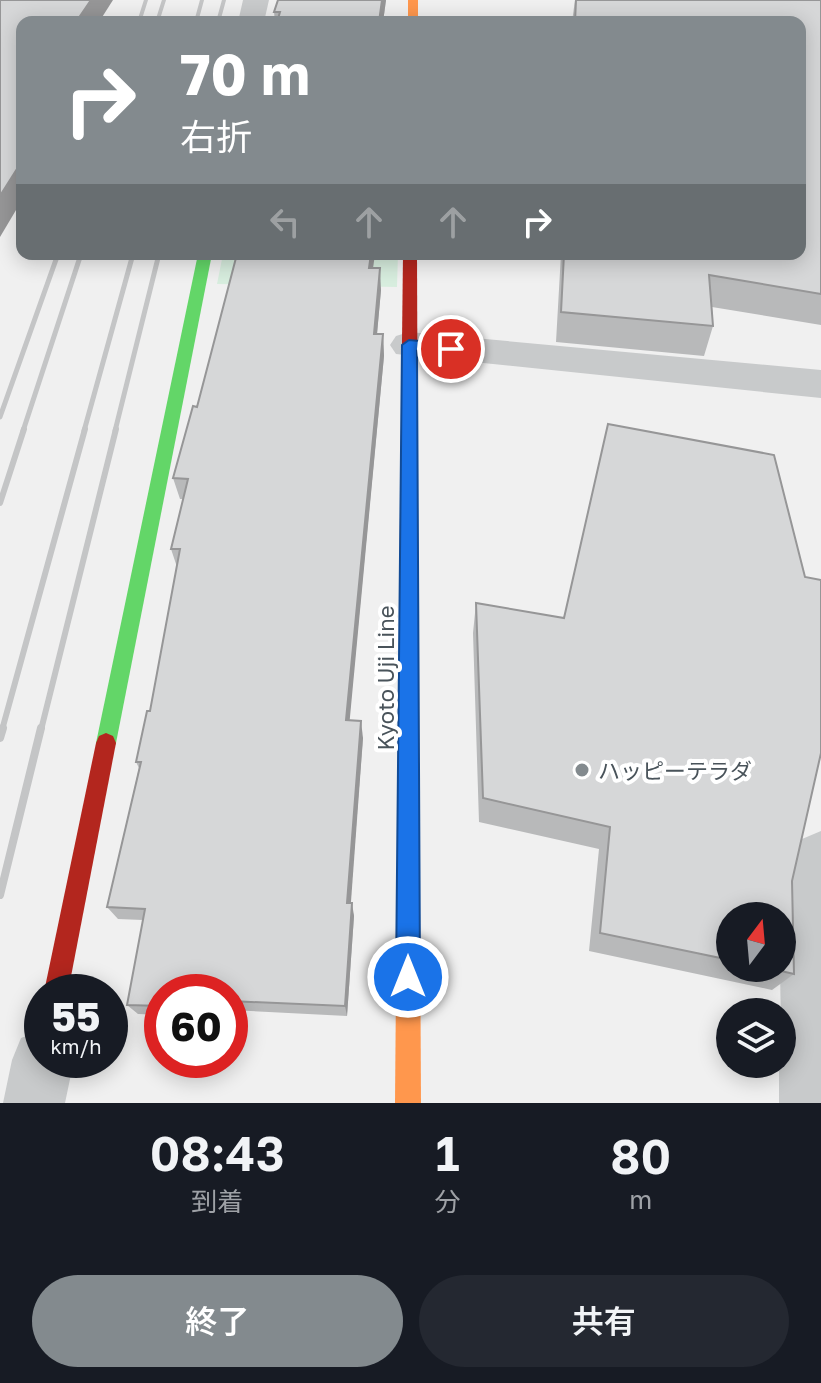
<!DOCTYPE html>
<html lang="ja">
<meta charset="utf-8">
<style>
:root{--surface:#171b24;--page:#242831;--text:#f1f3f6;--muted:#9ea1a6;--accent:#838a8e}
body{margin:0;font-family:"Golos Text","Noto Sans JP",sans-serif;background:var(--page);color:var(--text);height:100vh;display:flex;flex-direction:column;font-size:30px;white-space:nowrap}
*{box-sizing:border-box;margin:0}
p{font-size:26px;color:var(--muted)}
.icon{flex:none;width:44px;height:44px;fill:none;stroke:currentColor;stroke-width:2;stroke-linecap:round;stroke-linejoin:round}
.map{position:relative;height:1103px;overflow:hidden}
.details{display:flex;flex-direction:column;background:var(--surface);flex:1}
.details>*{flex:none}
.top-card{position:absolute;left:16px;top:16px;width:790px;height:244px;border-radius:16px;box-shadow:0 4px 20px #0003;background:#838a8e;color:#fff;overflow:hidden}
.needle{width:52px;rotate:16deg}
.controls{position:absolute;left:716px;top:902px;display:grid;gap:16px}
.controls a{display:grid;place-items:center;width:80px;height:80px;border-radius:50%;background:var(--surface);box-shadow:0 4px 20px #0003;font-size:40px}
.speed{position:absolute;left:24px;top:974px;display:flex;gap:16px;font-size:40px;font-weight:700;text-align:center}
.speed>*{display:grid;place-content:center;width:104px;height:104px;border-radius:50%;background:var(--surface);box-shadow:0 4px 20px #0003;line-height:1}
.speed small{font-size:20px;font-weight:400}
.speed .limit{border:12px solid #d22;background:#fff;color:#111}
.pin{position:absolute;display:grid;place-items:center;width:68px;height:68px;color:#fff;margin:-34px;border:4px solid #fff;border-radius:50%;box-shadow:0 2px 8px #0007}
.me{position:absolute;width:88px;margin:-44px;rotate:0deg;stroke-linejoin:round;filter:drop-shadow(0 0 6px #0008)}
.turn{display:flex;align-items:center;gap:28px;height:168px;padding:0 32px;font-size:36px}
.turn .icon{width:104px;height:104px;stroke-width:2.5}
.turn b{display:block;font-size:56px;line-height:68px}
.lanes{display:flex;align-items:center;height:76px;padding:0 32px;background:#0003;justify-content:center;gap:40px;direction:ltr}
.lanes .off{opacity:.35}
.eta{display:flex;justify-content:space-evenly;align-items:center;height:136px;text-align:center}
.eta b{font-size:48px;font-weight:600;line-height:56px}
.button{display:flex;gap:16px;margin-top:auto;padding:16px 32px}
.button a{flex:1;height:92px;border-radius:48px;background:var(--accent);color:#fff;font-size:32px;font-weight:600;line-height:92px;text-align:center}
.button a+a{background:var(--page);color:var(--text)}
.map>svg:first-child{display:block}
</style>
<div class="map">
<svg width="821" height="1103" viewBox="0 0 821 1103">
<rect width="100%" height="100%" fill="#f0f0f0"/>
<path fill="#d7edde" d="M223 254H398L397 287 217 284Z"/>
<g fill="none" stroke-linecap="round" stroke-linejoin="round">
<g fill="#c8cacb" fill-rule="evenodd">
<path d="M243 0H269L264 22H238Z"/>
<path d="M409 332 821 370V398L396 354 390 345 396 336Z"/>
<path d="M821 831V1103H779V1064H782C782 991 771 913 802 839Z"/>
<path d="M42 1030V1060H74L65 1103H3L12 1060 21 1038Z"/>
</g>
<path fill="#63d668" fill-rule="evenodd" d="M198 254H212L116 743 113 750 106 753 99 750 96 743Z"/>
<g fill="#ff974d" fill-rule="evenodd">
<rect x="408" y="0" width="10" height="22"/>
<path d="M409 508 418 515 421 1103H395L400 515Z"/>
</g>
<g fill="#b3261e" fill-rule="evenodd">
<path d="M403 254H417L418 515 409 522 400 515Z"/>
<path d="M106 733 113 736 116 743 68 992H44L96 743 99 736Z"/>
</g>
<g stroke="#c4c5c6" stroke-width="4">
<path d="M139 22 146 0"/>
<path d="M157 22 164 0"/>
<path d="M196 22 202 0"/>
<path d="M218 22 224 0"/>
</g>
<g stroke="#c4c5c6" stroke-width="5">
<path d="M0 417 58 254"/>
<path d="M23 431 81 254"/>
<path d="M84 431 133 254"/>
<path d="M115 431 159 254"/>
</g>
<g stroke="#c4c5c6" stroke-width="6">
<path d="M0 503 24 429"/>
<path d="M2 730 85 429"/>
<path d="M41 730 116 429"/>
</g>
<g stroke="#c4c5c6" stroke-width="8">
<path d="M0 738 3 728"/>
<path d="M0 895 41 728"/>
</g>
</g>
<g fill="#b8b9ba" fill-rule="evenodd">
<path d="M386 0 383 22H275L274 12Z"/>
<path d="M575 0H821V325L712 307 713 326 704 356 556 342 561 254H800V22H572Z"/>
<path d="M373 268 381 290 377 334H383L384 356 349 720 363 738 350 903 354 916 347 1016 230 1010V992H162V1015L138 1014 127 1005 143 920 118 919 107 907 139 768 136 762 150 711 177 567 171 549 183 499H180L173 478 197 407Z"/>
<path d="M476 603 792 881 794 974 772 990 589 951 599 849 479 822 473 633ZM730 916 782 968H730Z"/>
</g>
<g fill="#969697">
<path d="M91 0H113L99 22H76Z"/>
<path d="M382 0H386L383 22H379Z"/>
<path d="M22 161V200L0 237V196Z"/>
<path d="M371 254H375L370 290 369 268Z"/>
<path d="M380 268 381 290 375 356 374 334Z"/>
<path d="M383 334 384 356 348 738 346 720Z"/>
<path d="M361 721 363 738 350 915 347 903Z"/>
<path d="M352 903 354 916 347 1016 345 1006Z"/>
</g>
<g fill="#d6d7d8" stroke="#969697" stroke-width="2">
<path d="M0 0H91L76 22H22V161L0 196Z"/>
<path d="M278 0H382L379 22H277L280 12H274Z"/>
<path d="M576 0H821V294L709 275 713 326 561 312 564 254H800V22H575Z"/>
<path d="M237 254H371L369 268H380L374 334H383L346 720 361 721 347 903H352L345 1006 230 1001V992H162V1006L127 1005 145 909 107 907 141 762H136L147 711H150L180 549H171L188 479 173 478 193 406 197 407Z"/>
<path d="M608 424 774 455 805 577 821 580V753L792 881 794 974 768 968H782V916H730V960L600 933 610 827 483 798 476 603 564 618Z"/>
</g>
<path fill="#1a73e8" stroke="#114b97" stroke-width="2" d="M409 340 451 344 459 349 451 355 417 351 420 977 417 985 408 989 400 985 396 977 402 345Z"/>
<circle fill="#838a8e" stroke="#fff" stroke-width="3" cx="582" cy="770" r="8"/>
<g text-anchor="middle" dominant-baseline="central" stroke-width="8" stroke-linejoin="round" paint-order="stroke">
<g font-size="22" fill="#49535a" stroke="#fff">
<text transform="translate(385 678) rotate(-90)">Kyoto Uji Line</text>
</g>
<g font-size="22" fill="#49535a" stroke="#fff" text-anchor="start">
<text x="598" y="770">ハッピーテラダ</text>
</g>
</g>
</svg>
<div class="controls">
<a><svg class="needle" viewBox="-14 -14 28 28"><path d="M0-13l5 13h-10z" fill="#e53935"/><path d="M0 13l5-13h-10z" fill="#9ea1a6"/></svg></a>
<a><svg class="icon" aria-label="layers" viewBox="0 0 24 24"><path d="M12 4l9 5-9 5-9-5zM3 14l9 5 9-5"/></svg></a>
</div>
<div class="speed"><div>55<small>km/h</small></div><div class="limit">60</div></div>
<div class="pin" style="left:451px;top:349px;background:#d93025"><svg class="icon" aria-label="arrive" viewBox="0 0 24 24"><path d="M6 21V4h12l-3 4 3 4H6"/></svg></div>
<svg class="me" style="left:408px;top:977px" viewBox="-20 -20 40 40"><circle r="17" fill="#1a73e8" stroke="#fff" stroke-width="3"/><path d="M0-11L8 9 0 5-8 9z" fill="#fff"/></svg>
<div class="top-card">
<div class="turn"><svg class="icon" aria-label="right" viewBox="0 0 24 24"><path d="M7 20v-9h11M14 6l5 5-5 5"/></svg><div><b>70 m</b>右折</div></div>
<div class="lanes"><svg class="icon off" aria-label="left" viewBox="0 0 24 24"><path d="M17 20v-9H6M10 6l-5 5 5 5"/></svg><svg class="icon off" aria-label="ahead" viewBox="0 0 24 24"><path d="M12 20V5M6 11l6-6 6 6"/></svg><svg class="icon off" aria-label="ahead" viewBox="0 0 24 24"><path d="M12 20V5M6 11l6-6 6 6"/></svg><svg class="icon" aria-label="right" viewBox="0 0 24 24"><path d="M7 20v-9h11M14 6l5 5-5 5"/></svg></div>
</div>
</div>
<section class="details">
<div class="eta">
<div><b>08:43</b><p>到着</p></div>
<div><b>1</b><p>分</p></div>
<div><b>80</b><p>m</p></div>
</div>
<div class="button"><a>終了</a><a>共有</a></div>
</section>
